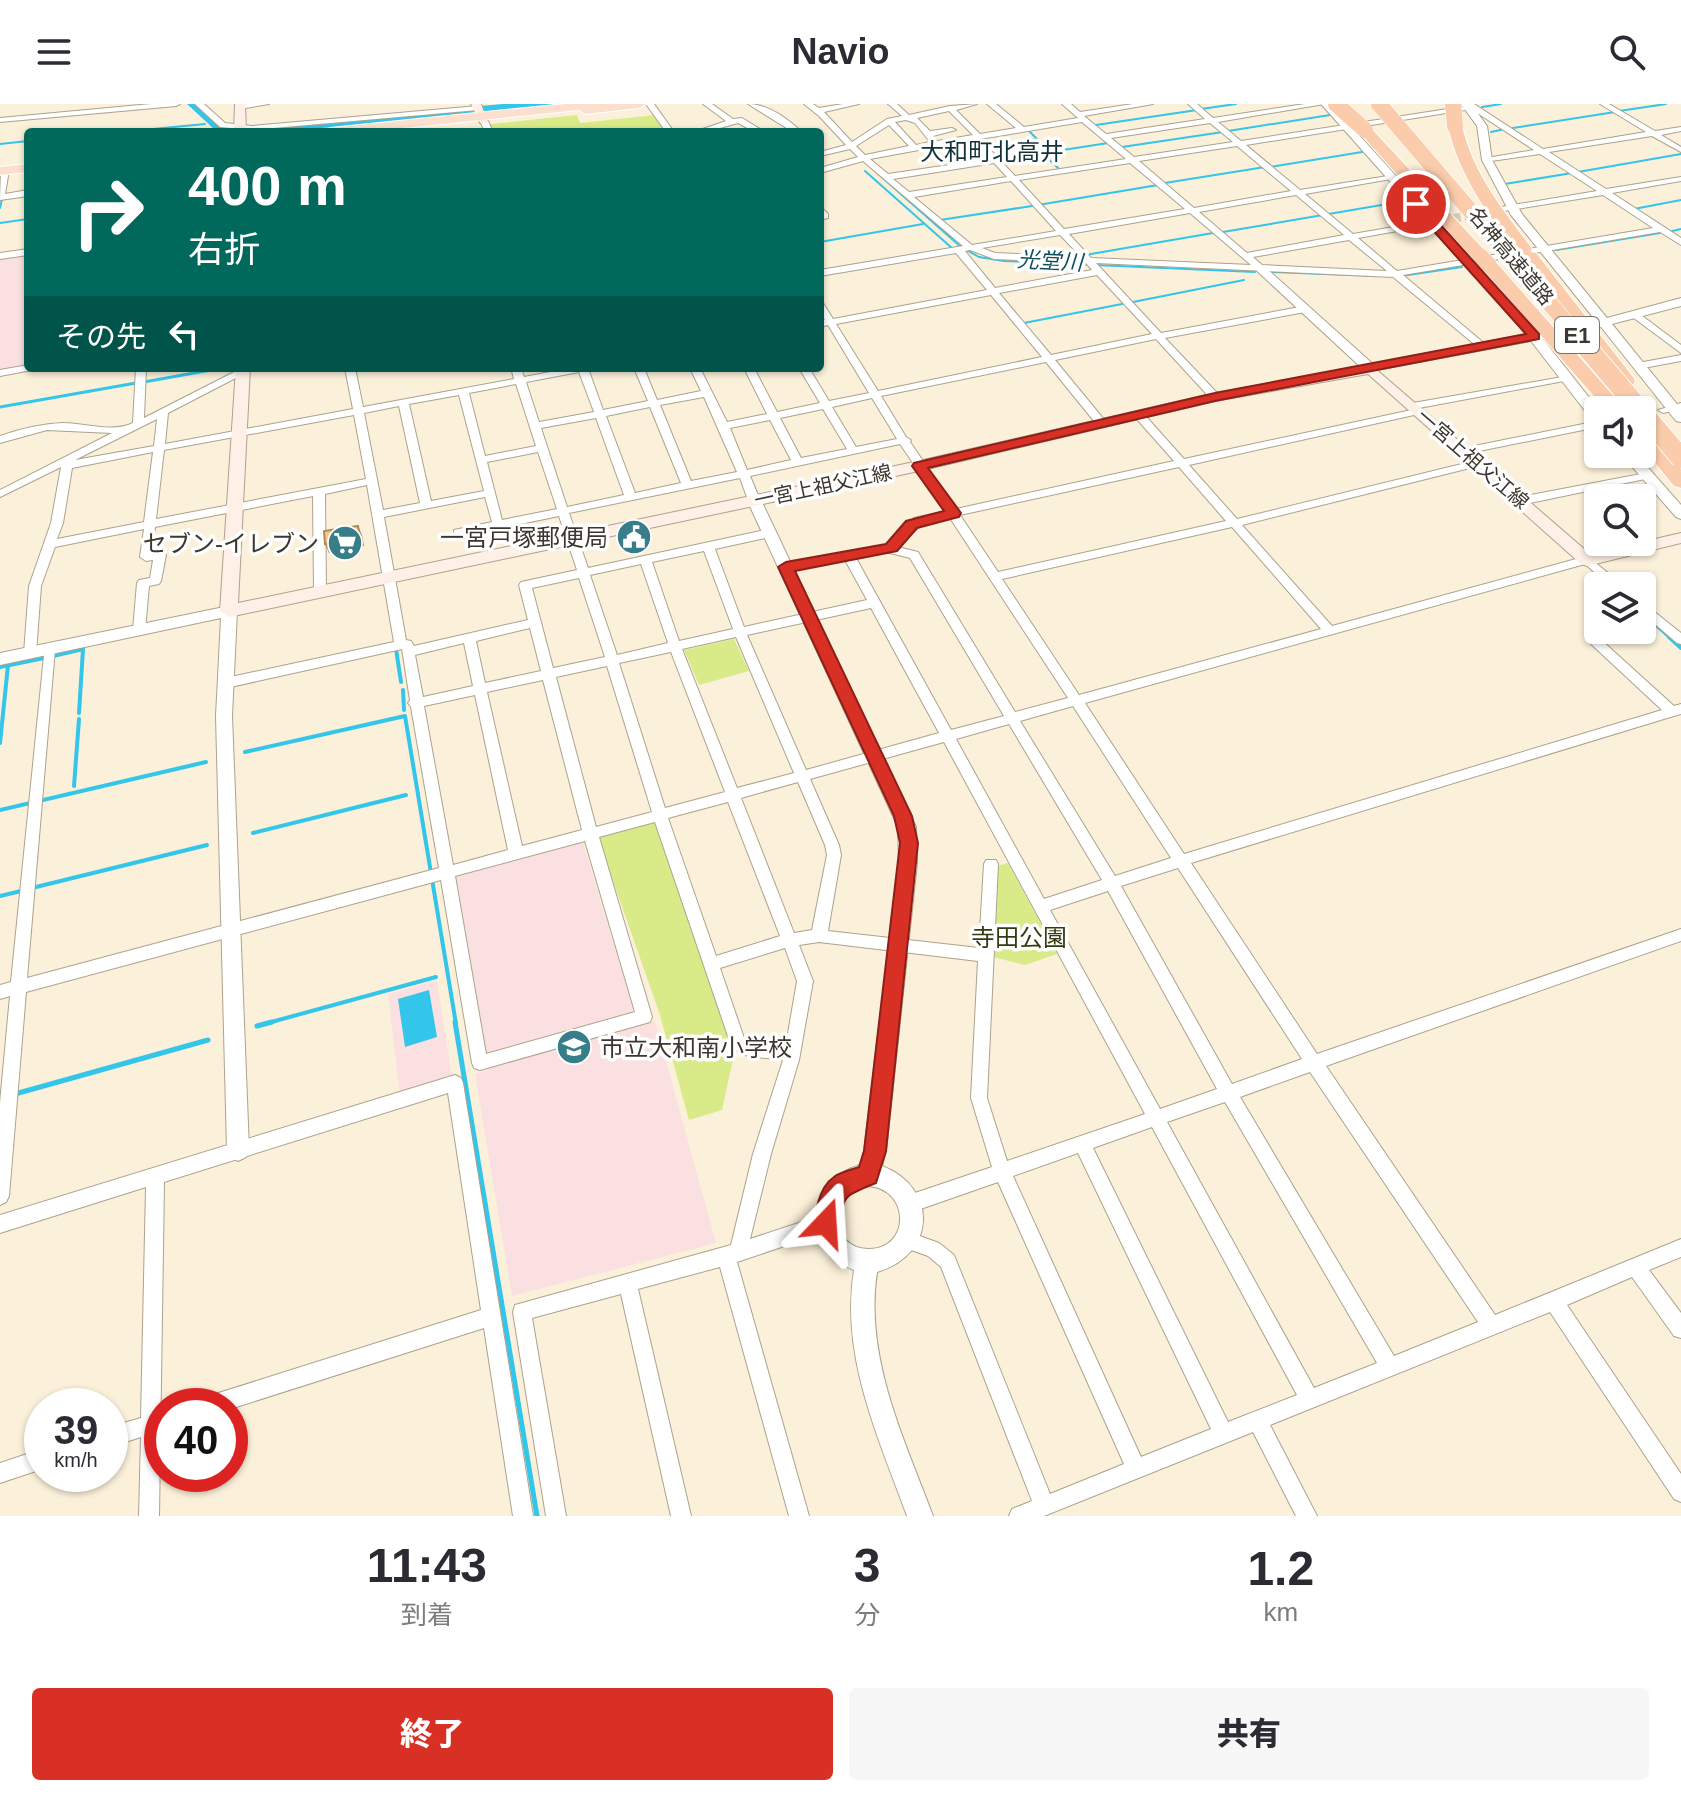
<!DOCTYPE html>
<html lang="ja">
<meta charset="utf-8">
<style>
:root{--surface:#fff;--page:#f7f7f7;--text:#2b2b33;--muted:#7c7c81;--accent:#d93025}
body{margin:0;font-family:Helvetica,"Noto Sans JP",sans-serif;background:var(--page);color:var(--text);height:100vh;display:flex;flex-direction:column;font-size:30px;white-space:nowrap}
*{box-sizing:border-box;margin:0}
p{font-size:26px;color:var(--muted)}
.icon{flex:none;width:44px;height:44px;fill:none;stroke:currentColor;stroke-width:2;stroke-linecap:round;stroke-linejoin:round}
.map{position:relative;height:1412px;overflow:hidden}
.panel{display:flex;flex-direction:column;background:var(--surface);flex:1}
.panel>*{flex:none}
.guide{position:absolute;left:24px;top:24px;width:800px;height:244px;border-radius:8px;box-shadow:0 2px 6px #0004;background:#00695c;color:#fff;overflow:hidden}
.controls{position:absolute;left:1584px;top:292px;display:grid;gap:16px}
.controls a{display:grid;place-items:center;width:72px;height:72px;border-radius:8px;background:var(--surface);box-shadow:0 2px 6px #0004;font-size:40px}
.speed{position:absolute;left:24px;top:1284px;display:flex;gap:16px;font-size:40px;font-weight:700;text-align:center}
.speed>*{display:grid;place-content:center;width:104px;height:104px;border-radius:50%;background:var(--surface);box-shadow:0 2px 6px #0004;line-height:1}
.speed small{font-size:20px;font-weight:400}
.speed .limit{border:12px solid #d22;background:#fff;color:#111}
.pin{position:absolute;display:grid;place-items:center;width:68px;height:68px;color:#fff;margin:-34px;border:4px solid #fff;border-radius:50%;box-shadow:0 2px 8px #0007}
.me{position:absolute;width:88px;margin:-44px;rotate:20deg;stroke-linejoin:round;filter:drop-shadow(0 0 6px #0008)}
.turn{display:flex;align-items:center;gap:28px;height:168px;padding:0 32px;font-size:36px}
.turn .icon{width:104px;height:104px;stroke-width:2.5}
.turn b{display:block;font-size:56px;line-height:68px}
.then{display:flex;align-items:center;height:76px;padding:0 32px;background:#0003;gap:16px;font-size:30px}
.eta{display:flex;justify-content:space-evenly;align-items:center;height:136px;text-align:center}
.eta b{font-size:48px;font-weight:800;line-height:56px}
.cta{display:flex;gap:16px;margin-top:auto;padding:16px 32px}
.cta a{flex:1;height:92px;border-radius:8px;background:var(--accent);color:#fff;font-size:32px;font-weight:800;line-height:92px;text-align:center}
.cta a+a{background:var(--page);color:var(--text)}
header{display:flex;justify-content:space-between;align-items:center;height:104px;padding:0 32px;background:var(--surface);font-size:36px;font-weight:800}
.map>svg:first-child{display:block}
</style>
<header><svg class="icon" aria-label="menu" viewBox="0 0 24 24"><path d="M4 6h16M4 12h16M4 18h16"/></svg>Navio<svg class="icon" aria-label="search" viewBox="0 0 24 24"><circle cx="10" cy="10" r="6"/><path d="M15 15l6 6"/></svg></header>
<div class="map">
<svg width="1681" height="1412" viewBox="0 0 1681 1412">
<rect width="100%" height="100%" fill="#fbf0d9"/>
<g fill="#fbe0e1">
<path d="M28 150V262L0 266V154Z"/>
<path d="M582 736 638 920 655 917 716 1139 512 1192 475 970 489 965 454 772Z"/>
<path d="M437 876 452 976 400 991 388 890Z"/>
</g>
<g fill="#d9eb89">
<path d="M577 11 580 19 656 11 667 28H494L491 20Z"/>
<path d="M734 535 749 567 699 581 684 546Z"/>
<path d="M656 718 734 951 722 1006 689 1016 660 911 598 734Z"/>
<path d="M1008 759 1057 850 1025 861 993 853 997 762Z"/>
</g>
<path fill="#33c5ea" d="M429 886 437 933 405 943 398 895Z"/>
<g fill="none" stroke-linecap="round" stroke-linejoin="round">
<g stroke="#33c5ea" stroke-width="2">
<path d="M1482 3 1501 0"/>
<path d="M1201 5 1236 0"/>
<path d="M1619 7 1666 0"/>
<path d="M1096 21 1197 6"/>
<path d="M1513 24 1615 8"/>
<path d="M1028 26 1037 35 1029 36 1059 65H1063"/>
<path d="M1228 27 1330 11"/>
<path d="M122 28 205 20"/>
<path d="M1491 28 1505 25"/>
<path d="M0 40 28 37"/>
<path d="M1122 43 1223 28"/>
<path d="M1004 55 1108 39"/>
<path d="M1270 63 1362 48"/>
<path d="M865 67 953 145"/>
<path d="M876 68 961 143 979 153 1004 157 1255 168"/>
<path d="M1578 68 1681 50"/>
<path d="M1165 79 1265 63"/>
<path d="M1505 80 1572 69"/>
<path d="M1038 101 1158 81"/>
<path d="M0 104 2 95"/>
<path d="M1634 105 1681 96"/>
<path d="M940 116 1032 102"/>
<path d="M0 119 28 115"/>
<path d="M1223 128 1405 97"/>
<path d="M1668 128 1681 125"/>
<path d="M820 138 923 120"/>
<path d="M1556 146 1660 129"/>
<path d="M1085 151 1213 129"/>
<path d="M1273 168 1378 172"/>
<path d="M1401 172 1462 163"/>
<path d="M1128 199 1244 176"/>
<path d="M1024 219 1122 200"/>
</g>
<g stroke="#33c5ea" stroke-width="3">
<path d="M144 278 222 264"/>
<path d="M0 303 136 279"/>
<path d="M1642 509 1671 535"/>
</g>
<g stroke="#33c5ea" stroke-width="4">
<path d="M1669 533 1681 544"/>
<path d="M396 545 401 578"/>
<path d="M53 552 83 545 79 609"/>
<path d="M0 563 44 554"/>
<path d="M403 586 404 606"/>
<path d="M0 639 8 561"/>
<path d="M245 648 405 612 456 920"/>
<path d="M74 682 79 615"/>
<path d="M0 706 206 658"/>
<path d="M253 729 406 691"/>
<path d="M32 784 207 741"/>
<path d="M0 792 21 787"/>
<path d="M264 920 436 873"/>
</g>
<g stroke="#33c5ea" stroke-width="5">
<path d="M455 918 537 1412"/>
<path d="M257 922 272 918"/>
<path d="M15 990 208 936"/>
</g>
<path fill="#33c5ea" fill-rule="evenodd" d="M187 0H201L224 19 254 22 503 0H553L547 4 277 28H231L215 26Z"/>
<path stroke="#d5cbb7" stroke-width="9" stroke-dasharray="9 4" stroke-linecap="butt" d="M1439 117 1501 106"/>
<g stroke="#aca38d" stroke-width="2">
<g id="minor">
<path d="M151 0H180L176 2 0 18V14Z"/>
<path d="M195 0H204L225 19 252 22 478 2 482 4 478 6 252 26 220 23Z"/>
<path d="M246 0H269L240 5 236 3Z"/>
<path d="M646 0H654L674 28H666Z"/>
<path d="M703 0H712L733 15 742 14 765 28H755L738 19 706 28H694L726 17Z"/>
<path d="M748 0C768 0 788 15 802 28H793Z"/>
<path d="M804 0H813L819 4 843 0H859L824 8 852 38 887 15 902 12 888 0H897L909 11 950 2 977 0 956 6 980 30 1016 24 987 0H996L1024 23 1078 14 1062 0H1071L1080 8 1133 0H1153L1084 12 1106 30 1205 15 1188 0H1197L1213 14 1305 0H1324L1218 18 1241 37 1467 2 1465 0H1474L1543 45 1646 28 1600 0H1609L1655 27 1681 23V27L1661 31 1681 43V48L1652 32 1549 48 1606 85 1681 73V77L1612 89 1681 134V141L1660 128 1403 171 1485 240V244H1479L1393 173 1096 159 1161 229 1305 202 1310 205 1305 208 1165 234 1219 291 1220 293 1215 296 1211 295 1156 235 1055 256 1106 318V322H1098L1046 258 881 292 906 333 911 336 910 338 956 405 1174 357 1134 312V308H1142L1184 355 1416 305 1408 302 1413 299 1568 272V276L1564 277 1419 304 1424 307 1423 309 1189 361 1237 415 1478 356 1482 357V361L1242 421 1332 522 1587 452 1624 482H1610L1585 460 1085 599 1184 750 1662 606 1591 540 1589 537 1591 534H1599L1674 602 1681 600V610L1677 611 1191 759 1317 950 1681 825V837L1326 962 1495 1211 1681 1135V1153L1649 1166 1681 1209V1234L1674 1232 1632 1173 1567 1201 1681 1370V1398L1674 1395 1550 1208 1270 1321 1317 1412H1296L1253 1328 1044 1412H1009L1012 1405 1032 1397 941 1163 928 1152 900 1142 897 1136 900 1130 906 1127 939 1139 954 1151 1050 1390 1124 1360 998 1078 909 1109 903 1106 900 1100 903 1094 909 1091 992 1063 971 994 978 857 819 838 799 841 813 877 799 956 771 1050 750 1135 826 1110 832 1113 835 1119 832 1125 826 1128 737 1158 809 1412H789L720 1163 638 1185 691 1412H671L621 1190 532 1214 566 1412H546L513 1208 515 1201 731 1141 753 1050 783 956 748 952 732 944 655 718 599 733 652 913 650 918 480 966 474 964 472 959 441 776 26 888 9 1092 6 1098 0 1101V999L10 892 0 895V881L11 878 45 542H53L55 545 27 874 439 764 411 603 408 599 410 596 402 545 226 584 220 579 226 574 394 538 367 381 325 390 326 487 320 491 314 487 313 392 155 423 152 448 160 447 166 451 161 477 159 480 149 482 145 526 139 530 133 526 137 479 139 476 150 474 153 456 146 457 140 453 144 425 55 443 41 482 36 549 30 553 24 549 29 482 51 419 61 363 0 393V386L112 329 47 326 0 339V332C20 325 41 320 63 319 85 319 113 329 133 319L136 264H146L144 314 242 264H255L168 309 165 340 353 305 345 264H355L363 303 514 275 511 264H521L524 273 571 264H592L589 267 603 306 648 297 634 264H644L657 296 701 287 690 264H700L727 318 767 310 744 264H754L777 308 820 299 799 264H809L829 297 869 289 828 221 820 223V217L825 216 820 209V198L823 199 833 215 987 186 956 149 820 172V166L963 142 863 57 820 69V64L858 53 850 45 820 52V48L846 41 819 12ZM1468 3 1534 46 1487 54H1484V58L1540 50 1597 87 1501 103 1497 106 1498 108 1603 91 1653 124 1397 167 1358 134 1437 120 1441 117 1440 115 1353 130 1305 90 1391 75 1395 73 1394 71 1300 86 1246 41 1465 6ZM949 7 973 31 937 37 933 32 956 26 952 24 930 27 917 14ZM906 16 915 19 930 38 916 41 895 18ZM1082 18 1126 55 1015 72 980 35ZM1210 19 1233 38 1134 53 1111 34ZM889 21 909 42 865 51 856 42ZM973 36 990 55 888 70 870 55ZM1237 42 1291 87 1194 104 1139 57ZM994 59 1007 73 909 88 893 75ZM1130 59 1185 105 1064 125 1019 76ZM1011 77 1056 127 972 141 914 93ZM1296 91 1344 131 1247 149 1199 108ZM1190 109 1251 161 1091 154 1069 130ZM1060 131 1081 153 995 149 982 144ZM1349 136 1387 167 1262 161 1253 153ZM970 146 994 155 1086 159 1092 166 995 184 965 147ZM1097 171 1152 230 1051 251 999 189ZM991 191 1042 253 878 287 836 220ZM579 268 594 308 539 318 526 278ZM516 280 536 342 485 352 469 289ZM459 291 484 387 431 397 409 300ZM704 293 737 368 691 377 660 301ZM872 294 897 335 856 343 832 303ZM399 302 420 399 383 406 364 309ZM650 303 681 379 635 389 606 312ZM823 305 847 345 801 354 780 314ZM354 311 366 375 156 415 164 346ZM596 314 624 391 567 403 541 324ZM157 315 154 342 75 356ZM770 316 791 356 747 366 730 324ZM900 340 946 407 914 414 888 441 786 459 780 463 786 467 845 456 867 496 744 523 715 445 774 432V426L770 425 588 464 569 409 740 374 748 396 754 400 760 396 750 372ZM153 348 144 418 57 435 63 419 72 364ZM538 348 557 405 502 416 487 358ZM1179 363 1226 417 998 468 960 411ZM485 393 492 418 454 426V432L458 433 559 412 577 466 521 478 519 481 528 516 414 542 411 537 406 536 384 413ZM950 414 1068 594 1015 608 918 448 898 443 922 420ZM1232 423 1321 525 1079 591 1002 475ZM704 447 733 525 679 537 652 458ZM886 448 910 454 1004 612 951 626 856 454ZM641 460 668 539 617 551 590 471ZM579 474 605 553 553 564 532 484ZM871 504 939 629 806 666 747 531ZM530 524 541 567 485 579 476 537ZM736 533 794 669 737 684 682 545ZM464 539 473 582 423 593 415 551ZM671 548 725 688 665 704 619 559ZM607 562 652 708 596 723 556 573ZM543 576 582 726 522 742 487 588ZM475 591 508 746 453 761 424 602ZM1073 602 1171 754 1115 772 1020 617ZM1009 620 1102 776 1044 795 956 635ZM944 638 1145 1010 1007 1057 987 994 998 760 996 756H986L984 760 979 844 828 827 841 751 839 741 810 675ZM798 678 825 741 827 751 812 826 794 829 741 694ZM728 698 780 832 716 852 668 714ZM585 737 635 908 486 950 455 772ZM1178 764 1302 955 1232 980 1121 782ZM1108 787 1217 985 1160 1005 1050 806ZM785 844 797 877 786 941 750 938 744 934 720 864ZM1310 968 1478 1218 1394 1252 1240 993ZM1225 998 1377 1259 1314 1284 1167 1018ZM1152 1023 1297 1291 1228 1318 1093 1044ZM1078 1049 1211 1325 1141 1353 1013 1072Z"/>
<path d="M484 15 488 17 493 28H485L480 17Z"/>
<path d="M5 64 9 66 5 90 28 86V92L0 96 1 66Z"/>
<path d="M820 102 828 110V114L820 116Z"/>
<path d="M28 145V151L0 155V149Z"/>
<path d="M1631 208H1637L1681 241V249L1631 212Z"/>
<path d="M1681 251V257L1638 265 1633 262 1638 259Z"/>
<path d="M28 261V264H33L32 266 0 272V266Z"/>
<path d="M1681 299V305L1663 309 1658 306Z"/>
<path d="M1598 317V323L1464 350 1459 347 1464 344Z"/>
<path d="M1646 369 1651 372 1650 374 1520 401 1514 397 1520 393Z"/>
<path d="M1642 498 1681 529V540L1677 539 1642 509Z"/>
<path d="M455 971 461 974 463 979 533 1412H513L484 1224 230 1305V1302H199L202 1295 209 1292 481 1206 448 989 164 1078 159 1412H139L141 1333 110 1343V1323L141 1314 146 1083 0 1129V1111Z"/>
<path d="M42 1345V1365L0 1379V1359Z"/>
</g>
</g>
<g stroke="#aca38d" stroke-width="2">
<g id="tertiary">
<path d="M1321 0H1331L1537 228H1544L1546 231 1542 234 1599 306 1598 318 1593 317 1531 237 1366 268 1257 167V163H1265L1374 261 1526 230Z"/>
<path d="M1461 0H1471L1487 22 1492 56 1522 110 1607 214 1681 194V202L1612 220 1681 305V318L1676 317 1601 223 1591 224V218L1596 217 1511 111 1482 56 1477 22Z"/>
<path d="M1621 350H1636L1681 401V415L1676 413Z"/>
<path d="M754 391 761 396 916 723 917 759 886 1047 882 1062C939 1084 936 1151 877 1168 864 1253 904 1334 933 1412H907C878 1332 840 1252 854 1166 799 1144 804 1078 860 1061L864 1047 899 759 898 723 747 396ZM869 1082C911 1086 910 1145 869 1145 828 1145 827 1086 869 1082Z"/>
<path d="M229 502 237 507 232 612 249 1046 246 1053 238 1057 230 1053 227 1046 216 612 221 514 0 561V549Z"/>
</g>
</g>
<g stroke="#aca38d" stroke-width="2">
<g id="secondary">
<path d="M235 0H245L246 28H234Z"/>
<path d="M471 0H481L488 19H480Z"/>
<path d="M1371 261 1590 450 1681 429V439L1587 462 1581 460 1368 270 1215 297 919 367 229 513 220 507 236 264H250L238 499 919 357 1215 289Z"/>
</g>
</g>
<g stroke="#fff" stroke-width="2">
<g id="primary">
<path d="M565 0H646L640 4 585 10 579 6 365 28H324L330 24Z"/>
<path d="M28 60V68L0 71V63Z"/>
</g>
</g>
<g stroke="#fff" stroke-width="2">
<g id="motorway">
<path d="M1455 18 1462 22C1474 72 1503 105 1532 145L1530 148 1536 149 1633 273 1635 277 1633 281H1619L1524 157V150L1518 149C1487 109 1459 72 1448 22Z"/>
<path d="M1365 22 1370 23 1486 148 1488 152 1486 155 1494 156 1626 306H1606L1482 164 1480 160 1482 156H1474L1360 29V23Z"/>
<path d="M1642 324 1649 326 1681 365V384L1674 382 1642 343Z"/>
</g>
</g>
<use href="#minor" fill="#fff" fill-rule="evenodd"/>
<use href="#tertiary" fill="#fff" fill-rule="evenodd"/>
<use href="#secondary" fill="#fef0e6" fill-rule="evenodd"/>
<use href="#primary" fill="#fce0cd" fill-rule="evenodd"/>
<use href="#motorway" fill="#faccac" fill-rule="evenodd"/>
<g stroke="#fff" stroke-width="17" stroke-linecap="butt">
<g id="motorway-bridge-far1">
<path d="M1336 0 1365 26"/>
<path d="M1379 0 1580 235"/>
<path d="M1453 0 1455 22"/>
<path d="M1480 152 1488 160"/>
</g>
</g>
<g stroke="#fff" stroke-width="22" stroke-linecap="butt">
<g id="motorway-bridge">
<path d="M1578 233 1640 306"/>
<path d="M1642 308 1681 354"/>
</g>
</g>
<use href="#motorway-bridge-far1" stroke="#faccac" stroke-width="16"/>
<use href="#motorway-bridge" stroke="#faccac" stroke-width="20"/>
</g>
<path fill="#ad8b5b" d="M358 422 362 431 364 442 329 449 325 440Z"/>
<path fill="#f7c682" stroke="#ad8b5b" stroke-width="2" d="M358 422 360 433 325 440 324 427Z"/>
<path fill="#d93025" stroke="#8d1f18" stroke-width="2" d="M1412 98H1420L1539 230V235L1215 297 928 364 961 409 959 413 917 424 897 447 795 467 912 712 918 739 886 1047 876 1079C835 1095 849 1092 835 1128L826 1131 818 1128C812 1113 819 1083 834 1073 840 1068 851 1066 859 1063L864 1047 900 739 894 712 778 463 786 458 886 440 906 417 944 407 912 362 914 359 1215 289 1526 230 1412 103Z"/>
<defs>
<g id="civic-disc" transform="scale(1.8)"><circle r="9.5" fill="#377d8a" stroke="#fefefe"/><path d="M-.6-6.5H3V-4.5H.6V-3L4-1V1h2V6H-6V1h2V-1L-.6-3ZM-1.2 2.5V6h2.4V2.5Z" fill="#fff"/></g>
<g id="supermarket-disc" transform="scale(1.8)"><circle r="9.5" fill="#377d8a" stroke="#fefefe"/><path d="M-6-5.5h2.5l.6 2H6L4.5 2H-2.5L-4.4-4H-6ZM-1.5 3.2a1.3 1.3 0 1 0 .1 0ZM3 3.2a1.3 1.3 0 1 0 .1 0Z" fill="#fff"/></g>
<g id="school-disc" transform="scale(1.8)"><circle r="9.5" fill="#377d8a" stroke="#fefefe"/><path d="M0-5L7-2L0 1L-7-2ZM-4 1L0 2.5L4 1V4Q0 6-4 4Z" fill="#fff"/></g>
</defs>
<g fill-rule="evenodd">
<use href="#civic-disc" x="634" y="433"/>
<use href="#supermarket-disc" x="345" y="439"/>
<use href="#school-disc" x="574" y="943"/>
</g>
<g text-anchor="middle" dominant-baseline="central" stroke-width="7" stroke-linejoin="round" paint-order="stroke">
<g font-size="20" fill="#3b372e" stroke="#fefefe">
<text transform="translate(1511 152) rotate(50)">名神高速道路</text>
<text transform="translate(1473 355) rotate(41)">一宮上祖父江線</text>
<text transform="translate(823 382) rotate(-12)">一宮上祖父江線</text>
</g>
<g font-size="22" font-style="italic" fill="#114c5b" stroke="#fefefe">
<text transform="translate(1050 157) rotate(3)">光堂川</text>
</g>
<rect fill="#fefefe" stroke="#76736c" stroke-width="2" x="1555" y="213" width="44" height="36" rx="6"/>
<g font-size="22" font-weight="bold" fill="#3b372e">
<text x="1577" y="231">E1</text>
</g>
<g font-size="24" fill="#113239" stroke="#fefefe">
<text x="992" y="47">大和町北高井</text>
</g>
<g font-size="24" fill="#3b372e" stroke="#fefefe" text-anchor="end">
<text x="608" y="433">一宮戸塚郵便局</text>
<text x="319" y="439">セブン-イレブン</text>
<text x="600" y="943" text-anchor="start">市立大和南小学校</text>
</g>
<g font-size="24" fill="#353b11" stroke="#fefefe">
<text x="1019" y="833">寺田公園</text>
</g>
</g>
</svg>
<div class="controls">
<a><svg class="icon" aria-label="sound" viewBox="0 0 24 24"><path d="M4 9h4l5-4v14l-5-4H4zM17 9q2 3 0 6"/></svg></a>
<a><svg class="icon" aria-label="search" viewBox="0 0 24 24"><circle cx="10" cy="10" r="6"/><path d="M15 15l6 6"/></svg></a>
<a><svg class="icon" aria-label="layers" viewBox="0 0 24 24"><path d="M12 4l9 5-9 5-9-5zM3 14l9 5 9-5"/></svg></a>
</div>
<div class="speed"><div>39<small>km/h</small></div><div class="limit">40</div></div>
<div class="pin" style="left:1416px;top:100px;background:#d93025"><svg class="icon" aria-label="arrive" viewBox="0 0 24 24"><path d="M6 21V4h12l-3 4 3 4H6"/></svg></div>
<svg class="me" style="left:826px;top:1119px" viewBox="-20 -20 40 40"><path d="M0-17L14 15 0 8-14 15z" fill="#d93025" stroke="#fff" stroke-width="4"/></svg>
<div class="guide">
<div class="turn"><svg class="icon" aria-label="right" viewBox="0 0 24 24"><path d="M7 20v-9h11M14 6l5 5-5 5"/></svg><div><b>400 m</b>右折</div></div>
<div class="then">その先<svg class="icon" aria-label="left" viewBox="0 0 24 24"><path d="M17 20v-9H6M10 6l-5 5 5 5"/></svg></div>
</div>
</div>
<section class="panel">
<div class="eta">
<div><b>11:43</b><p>到着</p></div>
<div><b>3</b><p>分</p></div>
<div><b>1.2</b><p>km</p></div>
</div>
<div class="cta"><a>終了</a><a>共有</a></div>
</section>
